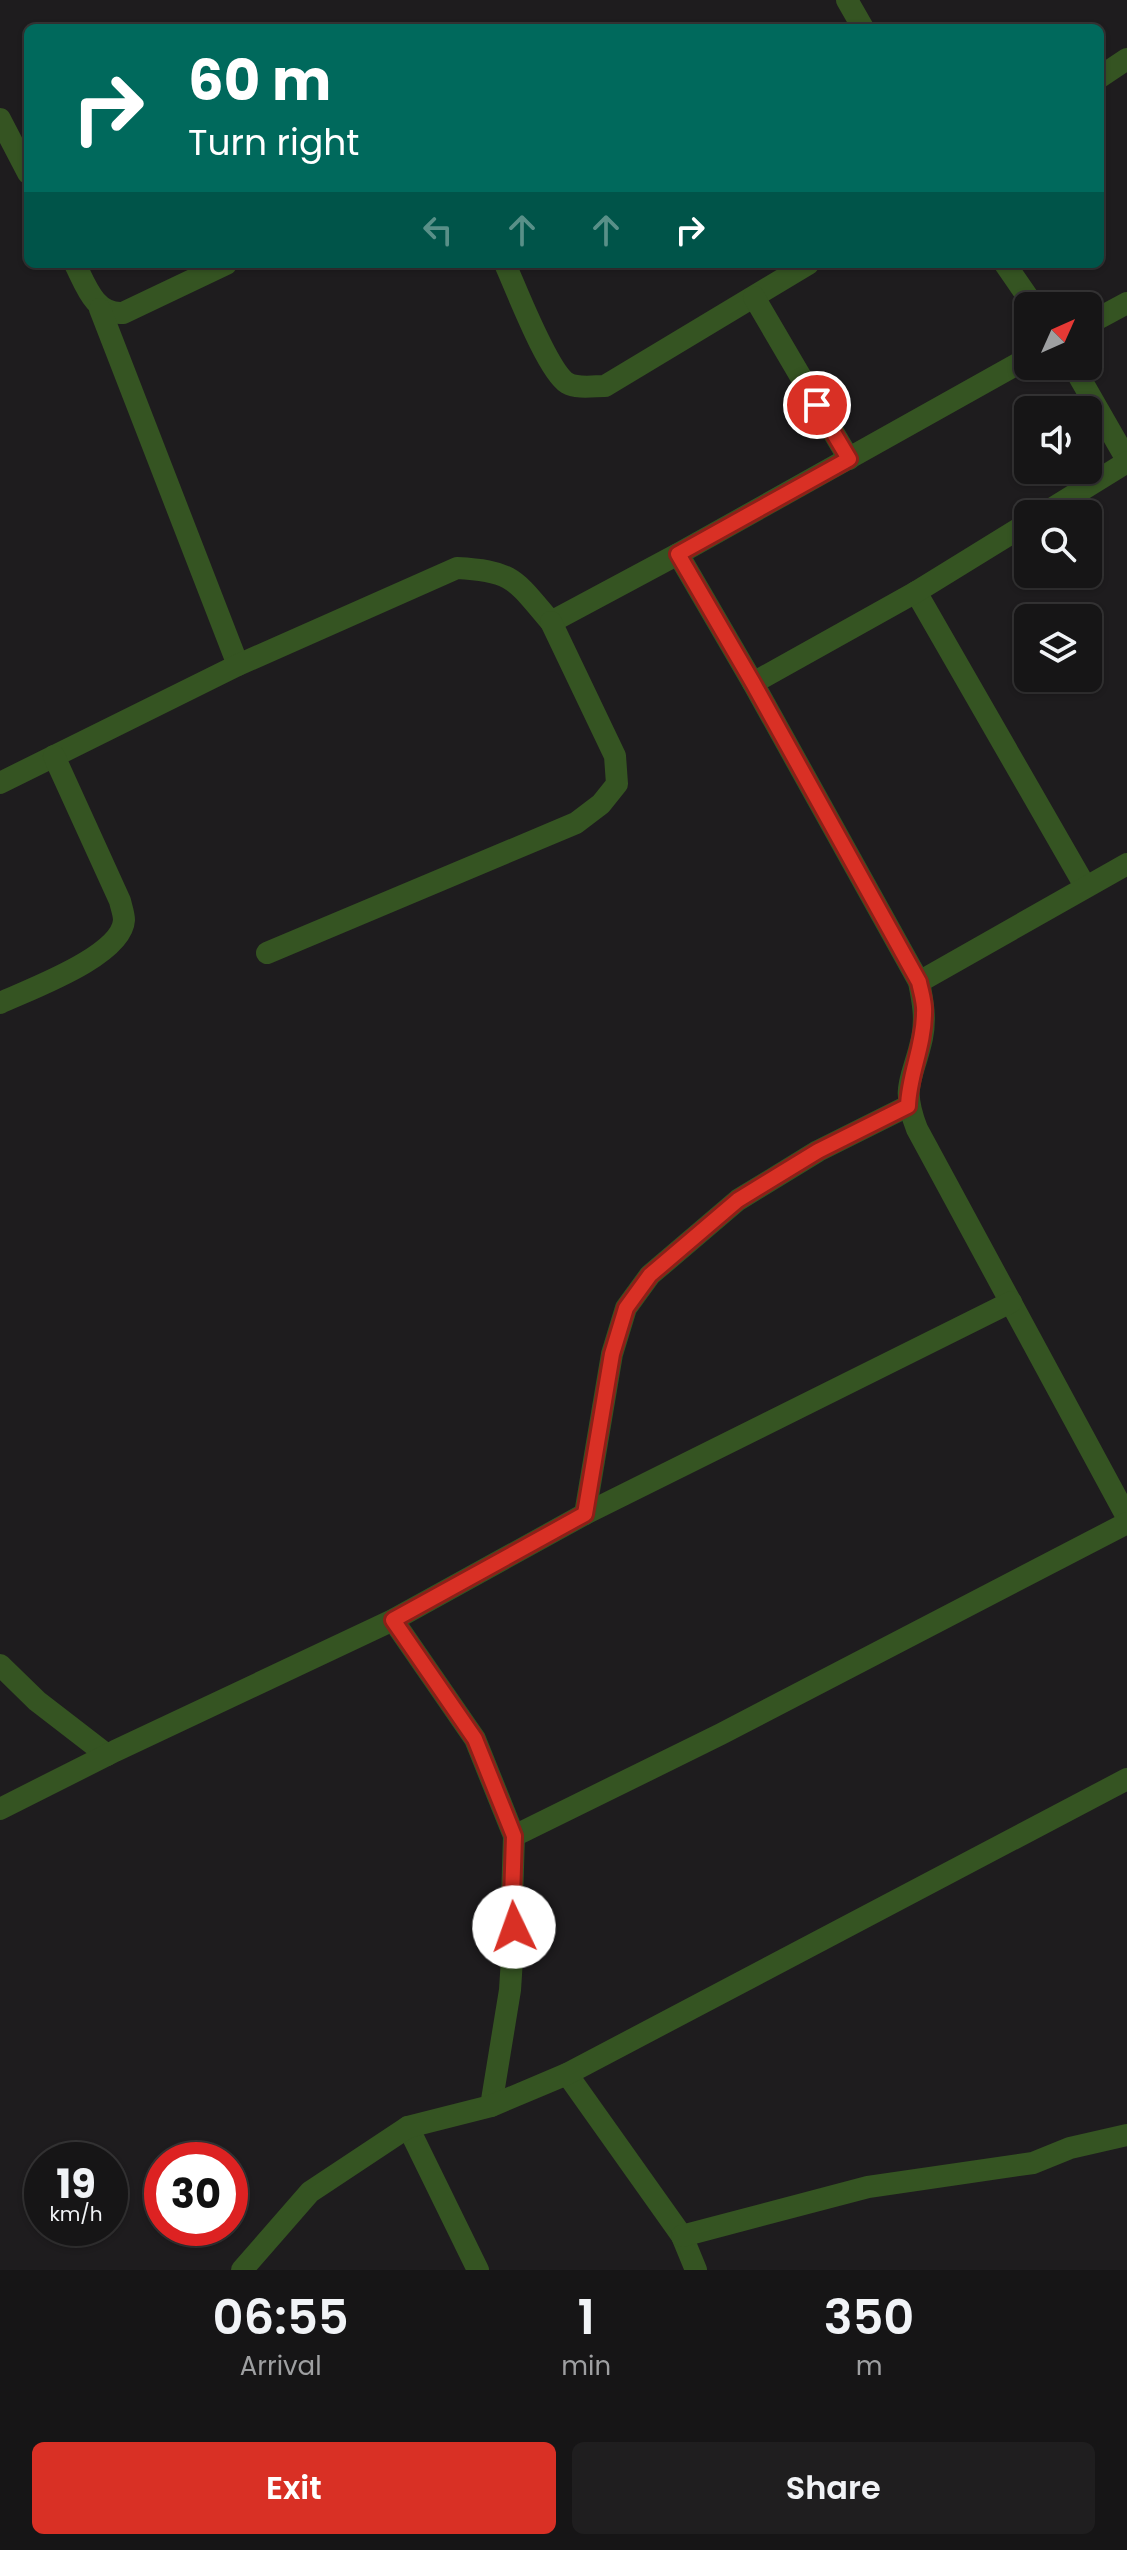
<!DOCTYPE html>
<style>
:root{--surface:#161516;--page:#1f1e1f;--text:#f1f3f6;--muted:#9e9fa1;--line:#353435;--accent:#d93025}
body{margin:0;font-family:Poppins,sans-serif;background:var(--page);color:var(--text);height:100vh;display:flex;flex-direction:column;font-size:30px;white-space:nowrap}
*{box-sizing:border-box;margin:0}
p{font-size:26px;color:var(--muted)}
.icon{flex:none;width:44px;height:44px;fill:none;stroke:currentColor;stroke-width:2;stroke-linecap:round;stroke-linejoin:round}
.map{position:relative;height:2270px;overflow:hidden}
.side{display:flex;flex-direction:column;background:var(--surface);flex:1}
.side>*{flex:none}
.banner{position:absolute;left:24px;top:24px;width:1080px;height:244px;border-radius:12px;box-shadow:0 2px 6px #0004,0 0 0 2px var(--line);background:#00695c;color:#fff;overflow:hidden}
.needle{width:52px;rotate:45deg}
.fabs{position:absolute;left:1014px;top:292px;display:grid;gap:16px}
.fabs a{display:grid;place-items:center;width:88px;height:88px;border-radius:12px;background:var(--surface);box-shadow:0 2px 6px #0004,0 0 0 2px var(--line);font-size:40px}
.speed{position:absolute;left:24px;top:2142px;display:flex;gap:16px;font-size:40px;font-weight:700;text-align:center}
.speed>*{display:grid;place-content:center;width:104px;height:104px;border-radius:50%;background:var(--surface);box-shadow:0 2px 6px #0004,0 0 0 2px var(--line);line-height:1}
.speed small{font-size:20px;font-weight:400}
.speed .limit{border:12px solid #d22;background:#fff;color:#111}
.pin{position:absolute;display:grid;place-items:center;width:68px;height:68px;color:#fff;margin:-34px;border:4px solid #fff;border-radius:50%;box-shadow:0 2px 8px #0007}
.me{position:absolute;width:88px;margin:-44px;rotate:357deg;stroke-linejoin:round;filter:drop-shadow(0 0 6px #0008)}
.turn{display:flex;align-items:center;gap:28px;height:168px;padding:0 32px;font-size:36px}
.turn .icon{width:104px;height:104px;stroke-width:2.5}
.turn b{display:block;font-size:56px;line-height:68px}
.lanes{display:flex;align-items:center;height:76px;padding:0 32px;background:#0003;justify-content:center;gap:40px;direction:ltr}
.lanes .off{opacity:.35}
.eta{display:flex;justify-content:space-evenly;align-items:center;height:136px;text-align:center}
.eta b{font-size:48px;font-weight:600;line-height:56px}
.action{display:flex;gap:16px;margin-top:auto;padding:16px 32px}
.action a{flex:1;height:92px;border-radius:12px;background:var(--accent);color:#fff;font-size:32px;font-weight:600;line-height:92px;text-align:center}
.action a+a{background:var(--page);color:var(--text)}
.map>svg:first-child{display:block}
</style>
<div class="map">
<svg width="1127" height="2270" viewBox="0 0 1127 2270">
<rect width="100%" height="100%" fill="#1e1c1e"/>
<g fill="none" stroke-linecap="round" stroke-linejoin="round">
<g stroke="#355422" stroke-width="22">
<path d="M847 0 863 28"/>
<path d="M1100 77 1127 59"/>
<path d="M0 119 28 173"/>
<path d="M75 264C86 286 95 315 123 313L226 264"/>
<path d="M505 264C516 288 547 370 567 383 577 389 594 386 605 386L808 264"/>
<path d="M1005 264 1034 306"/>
<path d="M754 297 849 459"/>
<path d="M100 309 238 665"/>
<path d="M1088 324 1127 303"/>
<path d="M1073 366 1127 460"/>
<path d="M1043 514 1127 462"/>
<path d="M678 554 753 683 919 982C923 1002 926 1019 922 1038 913 1080 900 1085 917 1129L1127 1517"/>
<path d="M916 592 1085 886"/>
<path d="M753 683 916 592 1028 523"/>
<path d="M0 783 238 665 457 568C514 571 515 580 551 622L678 554 1028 358"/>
<path d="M267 953 576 823 601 804 617 784 615 756 551 622"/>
<path d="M919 982 1127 864"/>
<path d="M0 1003C30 989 122 956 124 920 124 914 121 906 120 901L54 756"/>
<path d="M585 1514 612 1354 626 1308 650 1275 738 1200 818 1151 908 1106"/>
<path d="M393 1620 475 1739 514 1836 512 1899 514 1927 510 1990 491 2106"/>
<path d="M0 1665 37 1701 107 1755"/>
<path d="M0 1809 115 1751 393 1620 585 1514 1011 1302"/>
<path d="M514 1836 721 1734 1127 1523"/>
<path d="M567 2074 682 2236 696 2270"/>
<path d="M408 2127 478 2270"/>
<path d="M682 2236 868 2187 1033 2163 1070 2148 1127 2135"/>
<path d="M242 2270 310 2192 408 2127 491 2106 567 2074 1127 1779"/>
</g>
</g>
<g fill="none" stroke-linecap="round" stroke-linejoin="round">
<g stroke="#8d1f18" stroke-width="20">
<path id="route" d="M514 1927 512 1899 514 1836 475 1739 393 1620 585 1514 612 1354 626 1308 650 1275 738 1200 818 1151 908 1106C909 1074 924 1046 924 1013 925 1003 921 992 919 982L753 683 678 554 849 459 817 405"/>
</g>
<use href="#route" stroke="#d93025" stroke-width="14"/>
</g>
</svg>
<div class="fabs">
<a><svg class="needle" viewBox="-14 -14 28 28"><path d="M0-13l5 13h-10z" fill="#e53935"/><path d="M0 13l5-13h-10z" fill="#9e9fa1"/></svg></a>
<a><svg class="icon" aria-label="sound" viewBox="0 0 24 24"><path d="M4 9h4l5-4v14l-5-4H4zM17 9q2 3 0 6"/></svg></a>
<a><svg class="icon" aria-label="search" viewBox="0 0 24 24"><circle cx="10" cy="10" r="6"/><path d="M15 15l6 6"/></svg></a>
<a><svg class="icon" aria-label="layers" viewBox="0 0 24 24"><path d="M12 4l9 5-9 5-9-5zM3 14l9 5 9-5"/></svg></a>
</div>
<div class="speed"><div>19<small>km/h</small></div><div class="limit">30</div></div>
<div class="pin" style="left:817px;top:405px;background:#d93025"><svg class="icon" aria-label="arrive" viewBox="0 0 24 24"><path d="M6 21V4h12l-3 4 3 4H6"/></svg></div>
<svg class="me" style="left:514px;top:1927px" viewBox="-20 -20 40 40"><circle r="19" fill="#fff"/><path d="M0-13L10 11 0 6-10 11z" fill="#d93025"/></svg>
<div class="banner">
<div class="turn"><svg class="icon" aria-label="right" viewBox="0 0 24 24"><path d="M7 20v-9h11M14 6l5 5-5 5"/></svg><div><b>60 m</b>Turn right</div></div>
<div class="lanes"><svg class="icon off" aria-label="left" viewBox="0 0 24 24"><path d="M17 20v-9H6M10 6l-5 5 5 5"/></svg><svg class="icon off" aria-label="ahead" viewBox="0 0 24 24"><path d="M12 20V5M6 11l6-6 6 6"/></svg><svg class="icon off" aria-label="ahead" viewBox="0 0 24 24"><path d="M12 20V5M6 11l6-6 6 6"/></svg><svg class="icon" aria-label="right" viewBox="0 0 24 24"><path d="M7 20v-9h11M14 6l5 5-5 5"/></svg></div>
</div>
</div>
<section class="side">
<div class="eta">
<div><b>06:55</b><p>Arrival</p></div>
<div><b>1</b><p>min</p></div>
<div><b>350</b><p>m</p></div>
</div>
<div class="action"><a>Exit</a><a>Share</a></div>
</section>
